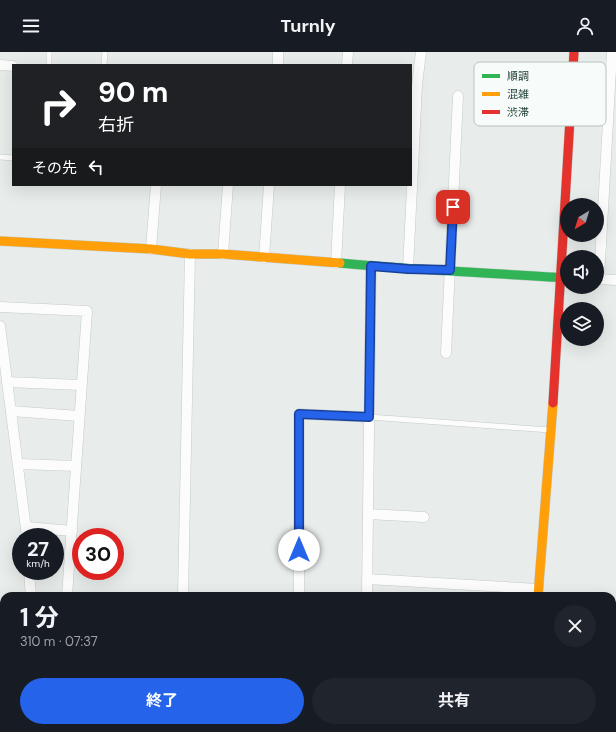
<!DOCTYPE html>
<html lang="ja">
<meta charset="utf-8">
<style>
:root{--surface:#171b24;--page:#20242c;--text:#f1f3f6;--muted:#9ea1a6;--accent:#2563eb}
body{margin:0;font-family:"DM Sans","Noto Sans JP",sans-serif;background:var(--page);color:var(--text);height:100vh;display:flex;flex-direction:column;font-size:15px;white-space:nowrap}
*{box-sizing:border-box;margin:0}
p{font-size:13px;color:var(--muted)}
.icon{flex:none;width:22px;height:22px;fill:none;stroke:currentColor;stroke-width:2;stroke-linecap:round;stroke-linejoin:round}
.map{position:relative;flex:1;overflow:hidden}
.details{position:absolute;left:0px;top:540px;width:616px;height:140px;display:flex;flex-direction:column;background:var(--surface);border-radius:12px 12px 0 0;box-shadow:0 4px 16px #0002}
.details>*{flex:none}
.hud{position:absolute;left:12px;top:12px;width:400px;height:122px;border-radius:0px;box-shadow:0 4px 16px #0002;background:#202124;color:#fff;overflow:hidden}
.needle{width:26px;rotate:218deg}
.buttons{position:absolute;left:560px;top:146px;display:grid;gap:8px}
.buttons a{display:grid;place-items:center;width:44px;height:44px;border-radius:50%;background:var(--surface);box-shadow:0 4px 16px #0002;font-size:20px}
.speed{position:absolute;left:12px;top:476px;display:flex;gap:8px;font-size:20px;font-weight:700;text-align:center}
.speed>*{display:grid;place-content:center;width:52px;height:52px;border-radius:50%;background:var(--surface);box-shadow:0 4px 16px #0002;line-height:1}
.speed small{font-size:10px;font-weight:400}
.speed .limit{border:6px solid #d22;background:#fff;color:#111}
.pin{position:absolute;display:grid;place-items:center;width:34px;height:34px;color:#fff;margin:-17px;border-radius:8px;box-shadow:0 2px 6px #0006}
.me{position:absolute;width:44px;margin:-22px;rotate:0deg;stroke-linejoin:round;filter:drop-shadow(0 0 3px #0008)}
.turn{display:flex;align-items:center;gap:14px;height:84px;padding:0 20px;font-size:18px}
.turn .icon{width:52px;height:52px;stroke-width:2.5}
.turn b{display:block;font-size:28px;line-height:34px}
.then{display:flex;align-items:center;height:38px;padding:0 20px;background:#0003;gap:8px;font-size:15px}
.round{display:grid;place-items:center;flex:none;width:42px;height:42px;border-radius:21px;background:var(--page)}
.summary{display:flex;align-items:center;justify-content:space-between;height:68px;padding:0 20px}
h1{font-size:24px;font-weight:700;line-height:30px}
.primary-button{display:flex;gap:8px;margin-top:auto;padding:8px 20px}
.primary-button a{flex:1;height:46px;border-radius:24px;background:var(--accent);color:#fff;font-size:16px;font-weight:700;line-height:46px;text-align:center}
.primary-button a+a{background:var(--page);color:var(--text)}
header{display:flex;justify-content:space-between;align-items:center;height:52px;padding:0 20px;background:var(--surface);font-size:18px;font-weight:700}
.map>svg:first-child{display:block}
</style>
<header><svg class="icon" aria-label="menu" viewBox="0 0 24 24"><path d="M4 6h16M4 12h16M4 18h16"/></svg>Turnly<svg class="icon" aria-label="person" viewBox="0 0 24 24"><circle cx="12" cy="8" r="4"/><path d="M4 21q1-7 8-7t8 7"/></svg></header>
<div class="map">
<svg width="616" height="680" viewBox="0 0 616 680">
<rect width="100%" height="100%" fill="#e8edeb"/>
<g fill="none" stroke-linecap="round" stroke-linejoin="round">
<g stroke="#c5cac8" stroke-width="6">
<g id="lane">
<path d="M49 13V0"/>
<path d="M104 13 105 0"/>
<path d="M0 105 13 106"/>
<path d="M369 365 550 378"/>
<path d="M27 676V680"/>
</g>
</g>
<g stroke="#c5cac8" stroke-width="11">
<g id="street">
<path d="M0 13 13 14"/>
<path d="M278 13V0"/>
<path d="M347 13 348 0"/>
<path d="M151 197 156 133"/>
<path d="M223 202 228 133"/>
<path d="M264 206 269 133"/>
<path d="M336 211 340 133"/>
<path d="M408 217 417 33 421 0"/>
<path d="M597 227 616 228"/>
<path d="M599 227 612 0"/>
<path d="M0 255 87 259 67 544"/>
<path d="M0 274 27 485"/>
<path d="M446 301 458 44"/>
<path d="M7 330 81 333"/>
<path d="M11 359 79 364"/>
<path d="M18 412 76 414"/>
<path d="M368 462 424 465"/>
<path d="M27 475 72 479"/>
<path d="M29 519 31 544"/>
<path d="M367 527 538 537"/>
<path d="M183 544 190 202"/>
<path d="M299 544V362L369 365"/>
<path d="M367 544 371 214"/>
<path d="M0 561 4 562"/>
<path d="M612 592H616"/>
<path d="M435 676 510 680"/>
<path d="M181 680V676"/>
<path d="M364 680V676"/>
<path d="M529 680V676"/>
</g>
</g>
<g stroke="#c3cbc8" stroke-width="10">
<path id="fast" d="M340 211C416 218 491 221 567 226"/>
</g>
<g stroke="#c3cbc8" stroke-width="10">
<g id="slow">
<path d="M0 189 151 197 190 202H223L340 211"/>
<path d="M538 544 553 351"/>
</g>
</g>
<g stroke="#c3cbc8" stroke-width="10">
<path id="jam" d="M553 351 574 0"/>
</g>
<use href="#lane" stroke="#fcfcfc" stroke-width="5"/>
<use href="#street" stroke="#fcfcfc" stroke-width="10"/>
<use href="#fast" stroke="#30b455" stroke-width="9"/>
<use href="#slow" stroke="#ff9f0a" stroke-width="9"/>
<use href="#jam" stroke="#e5322d" stroke-width="9"/>
</g>
<g fill="none" stroke-linecap="round" stroke-linejoin="round">
<g stroke="#184099" stroke-width="10">
<path id="route" d="M299 498V362L369 365 371 214 408 217 450 218 453 155"/>
</g>
<use href="#route" stroke="#2563eb" stroke-width="7"/>
</g>
<rect x="474" y="10" width="132" height="64" rx="6" fill="#f7fbf9" stroke="#b8c4c0" stroke-width="1"/>
<rect x="482" y="22" width="18" height="4" fill="#30b455"/>
<rect x="482" y="40" width="18" height="4" fill="#ff9f0a"/>
<rect x="482" y="58" width="18" height="4" fill="#e5322d"/>
<g font-size="11" fill="#24423a">
<text x="507" y="28">順調</text>
<text x="507" y="46">混雑</text>
<text x="507" y="64">渋滞</text>
</g>
</svg>
<div class="buttons">
<a><svg class="needle" viewBox="-14 -14 28 28"><path d="M0-13l5 13h-10z" fill="#e53935"/><path d="M0 13l5-13h-10z" fill="#9ea1a6"/></svg></a>
<a><svg class="icon" aria-label="sound" viewBox="0 0 24 24"><path d="M4 9h4l5-4v14l-5-4H4zM17 9q2 3 0 6"/></svg></a>
<a><svg class="icon" aria-label="layers" viewBox="0 0 24 24"><path d="M12 4l9 5-9 5-9-5zM3 14l9 5 9-5"/></svg></a>
</div>
<div class="speed"><div>27<small>km/h</small></div><div class="limit">30</div></div>
<div class="pin" style="left:453px;top:155px;background:#d93025"><svg class="icon" aria-label="arrive" viewBox="0 0 24 24"><path d="M6 21V4h12l-3 4 3 4H6"/></svg></div>
<svg class="me" style="left:299px;top:498px" viewBox="-20 -20 40 40"><circle r="19" fill="#fff"/><path d="M0-13L10 11 0 6-10 11z" fill="#2563eb"/></svg>
<div class="hud">
<div class="turn"><svg class="icon" aria-label="right" viewBox="0 0 24 24"><path d="M7 20v-9h11M14 6l5 5-5 5"/></svg><div><b>90 m</b>右折</div></div>
<div class="then">その先<svg class="icon" aria-label="left" viewBox="0 0 24 24"><path d="M17 20v-9H6M10 6l-5 5 5 5"/></svg></div>
</div>
<section class="details">
<div class="summary"><div><h1>1 分</h1><p>310 m · 07:37</p></div><a class="round"><svg class="icon" aria-label="close" viewBox="0 0 24 24"><path d="M6 6l12 12M18 6L6 18"/></svg></a></div>
<div class="primary-button"><a>終了</a><a>共有</a></div>
</section>
</div>
